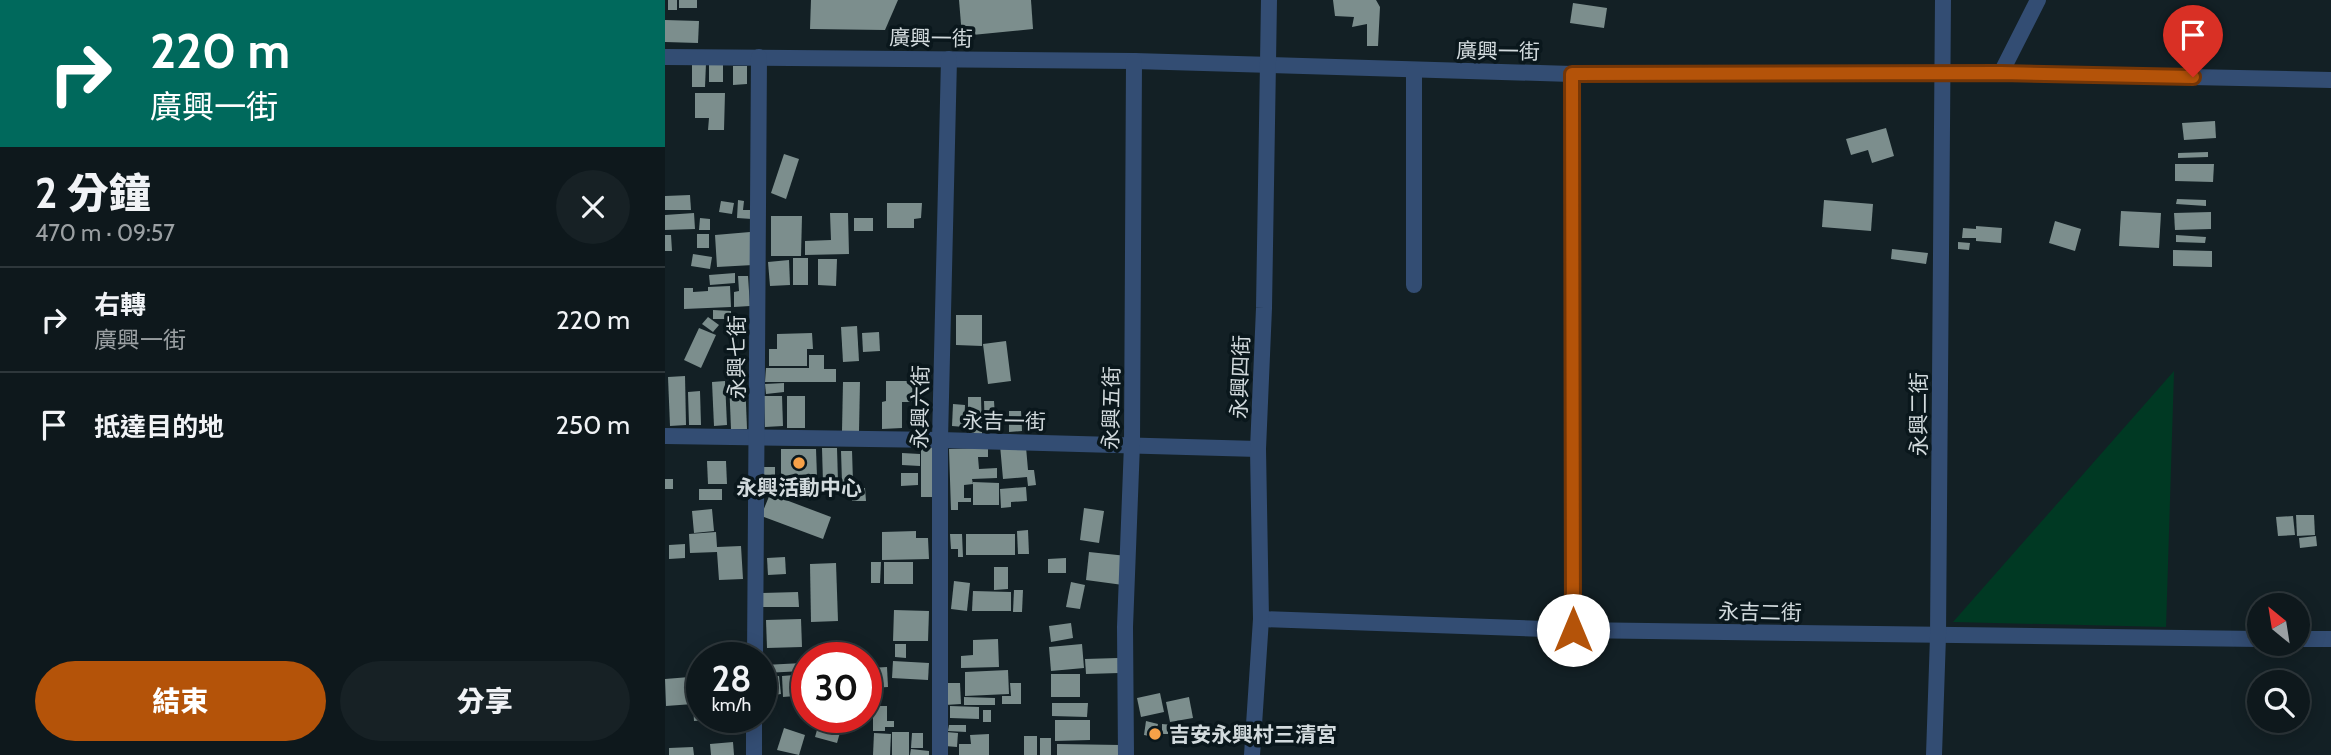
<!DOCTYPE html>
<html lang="zh-TW">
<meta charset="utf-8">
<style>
:root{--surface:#0e181c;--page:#172125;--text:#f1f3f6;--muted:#9ba0a3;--line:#2e373b;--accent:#b45309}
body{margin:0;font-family:Cabin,"Noto Sans TC",sans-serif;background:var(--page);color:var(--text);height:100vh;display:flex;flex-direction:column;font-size:26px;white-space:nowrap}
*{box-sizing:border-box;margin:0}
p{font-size:23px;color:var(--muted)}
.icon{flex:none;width:38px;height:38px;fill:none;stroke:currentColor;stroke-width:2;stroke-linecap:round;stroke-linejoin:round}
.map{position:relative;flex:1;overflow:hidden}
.panel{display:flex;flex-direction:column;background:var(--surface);width:665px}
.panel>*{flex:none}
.hud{background:#00695c;color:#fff;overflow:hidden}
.needle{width:46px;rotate:330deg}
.tools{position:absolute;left:1582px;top:593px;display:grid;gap:14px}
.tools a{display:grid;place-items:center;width:63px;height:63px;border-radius:50%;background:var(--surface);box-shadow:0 4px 18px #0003,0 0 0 2px var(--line);font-size:35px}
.speed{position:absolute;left:21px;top:642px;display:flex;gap:14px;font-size:35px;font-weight:700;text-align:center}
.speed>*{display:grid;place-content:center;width:91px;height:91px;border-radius:50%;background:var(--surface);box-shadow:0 4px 18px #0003,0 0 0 2px var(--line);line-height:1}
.speed small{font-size:18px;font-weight:400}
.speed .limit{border:10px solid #d22;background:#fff;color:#111}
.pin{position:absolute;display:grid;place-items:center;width:60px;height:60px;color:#fff;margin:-72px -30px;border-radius:50% 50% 50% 0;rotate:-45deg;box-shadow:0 0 7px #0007}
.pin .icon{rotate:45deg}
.me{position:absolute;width:77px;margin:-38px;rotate:0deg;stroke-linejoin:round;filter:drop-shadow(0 0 5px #0008)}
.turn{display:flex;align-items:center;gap:24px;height:147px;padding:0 35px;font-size:32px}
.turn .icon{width:91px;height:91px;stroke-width:2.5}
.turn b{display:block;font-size:49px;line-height:60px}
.round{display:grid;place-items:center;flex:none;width:74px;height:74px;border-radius:37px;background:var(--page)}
.headline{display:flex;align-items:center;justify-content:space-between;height:119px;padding:0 35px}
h1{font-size:42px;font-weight:800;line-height:52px}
.primary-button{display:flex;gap:14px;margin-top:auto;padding:14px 35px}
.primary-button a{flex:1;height:80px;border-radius:42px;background:var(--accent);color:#fff;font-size:28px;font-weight:800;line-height:80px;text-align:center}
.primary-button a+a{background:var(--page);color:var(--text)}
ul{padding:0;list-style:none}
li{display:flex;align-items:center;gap:21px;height:105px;padding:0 35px;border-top:2px solid var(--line)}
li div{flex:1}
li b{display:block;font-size:26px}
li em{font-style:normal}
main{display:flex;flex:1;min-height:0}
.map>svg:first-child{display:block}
</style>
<main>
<section class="panel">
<div class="hud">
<div class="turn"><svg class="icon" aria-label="right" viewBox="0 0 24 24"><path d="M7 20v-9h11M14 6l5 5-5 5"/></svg><div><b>220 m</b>廣興一街</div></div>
</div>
<div class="headline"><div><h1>2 分鐘</h1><p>470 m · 09:57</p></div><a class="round"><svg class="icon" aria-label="close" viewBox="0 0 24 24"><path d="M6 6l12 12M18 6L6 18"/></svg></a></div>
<ul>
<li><svg class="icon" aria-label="right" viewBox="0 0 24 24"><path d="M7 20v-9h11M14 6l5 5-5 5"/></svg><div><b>右轉</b><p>廣興一街</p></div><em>220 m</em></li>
<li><svg class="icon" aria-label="arrive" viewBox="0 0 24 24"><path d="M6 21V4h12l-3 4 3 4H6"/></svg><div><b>抵達目的地</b></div><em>250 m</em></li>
</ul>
<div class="primary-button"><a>結束</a><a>分享</a></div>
</section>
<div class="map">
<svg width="1666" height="755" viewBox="0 0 1666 755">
<rect width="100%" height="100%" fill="#132025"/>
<path fill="#003923" d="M1509 371 1501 627 1288 622Z"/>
<g fill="#7c8e8d">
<rect x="3" y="0" width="9" height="10"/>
<rect x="14" y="0" width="18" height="8"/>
<path d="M146 0H233L220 30 145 29Z"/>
<path d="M294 0H366L368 29 297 36Z"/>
<path d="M668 0H711L715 7 713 46H702V24L687 27 689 17 670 16Z"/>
<path d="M908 3 942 8 939 28 905 23Z"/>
<path d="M0 20 34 21 33 43 0 42Z"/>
<path d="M27 63H41L40 87H27Z"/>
<rect x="44" y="65" width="14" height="17"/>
<path d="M68 66H82V84L68 85Z"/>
<path d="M30 93H60L59 130H43L44 118H30Z"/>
<path d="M1550 121 1551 138 1519 140 1517 123Z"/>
<path d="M1221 128 1229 156 1207 163 1203 150 1186 155 1181 139Z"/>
<path d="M1543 152V157L1513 158V153Z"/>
<path d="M119 154 134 159 121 199 106 193Z"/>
<path d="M1510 164H1549L1548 182 1510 181Z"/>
<path d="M25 195 26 210H0V196Z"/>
<path d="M1512 199 1541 200V206L1511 204Z"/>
<path d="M73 200 79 201 78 210H88L87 219 72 218Z"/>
<path d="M1159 200 1208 204 1206 231 1157 227Z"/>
<path d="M56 201 69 203 67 214 54 212Z"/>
<path d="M222 203H257L256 218 249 219V228H222Z"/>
<path d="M1456 211 1496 213 1494 248 1454 246Z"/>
<path d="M1546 212V229L1510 230 1509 213Z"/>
<path d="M29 213 30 229 0 230V215Z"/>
<path d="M165 213H183L184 254 140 255V241L166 240Z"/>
<path d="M106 216H137L136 256H106Z"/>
<path d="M35 218 45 219V230H34Z"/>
<rect x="189" y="218" width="19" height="13"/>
<path d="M1390 221 1416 229 1410 251 1384 243Z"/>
<path d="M1311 226 1337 228 1336 243 1311 241V238H1297L1298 228 1311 229Z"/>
<path d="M85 232 88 265 52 267 50 235Z"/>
<rect x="32" y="234" width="12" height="14"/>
<path d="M0 235H6L7 251H0Z"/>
<path d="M1511 235 1541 237 1540 243 1511 242Z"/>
<path d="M1293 242 1305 243 1304 250 1293 249Z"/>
<path d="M1227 249 1263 253 1261 264 1226 259Z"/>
<path d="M1508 250 1547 251V267L1508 266Z"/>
<path d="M28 254 47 257 45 269 26 266Z"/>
<rect x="128" y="258" width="15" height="27"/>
<path d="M153 259H172L171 286 153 285Z"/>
<path d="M124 260 125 285 105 286 103 262Z"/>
<path d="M70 273V283L45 285 44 275Z"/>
<path d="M73 276H83L85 306 69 307V292L74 291Z"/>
<path d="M65 286 66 307 19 309V288H28V292L43 291V287Z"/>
<path d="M48 310 66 311V319H48Z"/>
<path d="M291 315H317V346L291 345Z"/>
<path d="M43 317 54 325 48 332 37 324Z"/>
<path d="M192 326 194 361 178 362 176 327Z"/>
<path d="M34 328 51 335 36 368 19 360Z"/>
<path d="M214 332 215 351 198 352 197 333Z"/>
<path d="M147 333 148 349H142V366H104V349H112V334Z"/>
<path d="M341 341 346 381 323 384 318 344Z"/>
<path d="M144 355H159V369H171V382H100L101 368H144Z"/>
<path d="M20 376 21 425 5 426 3 377Z"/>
<path d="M80 379 82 429H66L64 380Z"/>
<path d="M60 381 62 425 49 426 47 382Z"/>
<path d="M221 381H252V402H237V428L217 429V402L221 401Z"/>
<path d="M178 382H195L194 431H177Z"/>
<path d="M119 383V392L101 394 100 384Z"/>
<path d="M35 391 36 425H24L23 392Z"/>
<path d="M99 396H117L118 426 100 427Z"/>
<rect x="122" y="396" width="18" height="32"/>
<path d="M303 397H316L317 434 303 435Z"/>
<path d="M319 401H329L331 433H320Z"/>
<path d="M288 404 300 405 299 427 287 426Z"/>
<path d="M344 411H356L357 431 344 432Z"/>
<rect x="256" y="445" width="12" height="52"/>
<path d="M335 445 361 447 363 470H369L371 485 363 486 362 477 338 479Z"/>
<path d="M157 448H172L173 482 158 483Z"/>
<path d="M323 448V457H313L314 469 332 468V478L307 479 308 484 299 485V498H306V502H293V510H286L284 449Z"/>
<path d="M116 449H151L152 477H116Z"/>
<path d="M176 451H187L188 483H177Z"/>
<path d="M237 453 255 454V466L237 465Z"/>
<path d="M42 461H61L62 484H43Z"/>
<rect x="96" y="467" width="14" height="17"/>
<path d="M236 473H253V485L236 486Z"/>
<rect x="0" y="479" width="8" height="10"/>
<path d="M308 482 334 483V505H308Z"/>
<path d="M361 487 362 501 346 502V507L336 508 335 489Z"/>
<path d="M200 488 201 501H187L186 489Z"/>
<rect x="34" y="489" width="23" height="11"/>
<path d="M105 494 166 517 158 539 96 516Z"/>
<path d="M419 508 439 511 434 543 415 540Z"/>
<path d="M47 509 49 531 29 533 27 511Z"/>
<path d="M1631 515H1649L1650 535 1632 536Z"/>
<path d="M1628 516 1630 535 1613 536 1611 517Z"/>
<path d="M363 530 364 554H353L352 531Z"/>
<path d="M251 531V538H263L264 559 217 560V532Z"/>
<path d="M51 532 52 547 76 546 78 579 54 580 52 552 25 553 24 534Z"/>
<path d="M285 534H297L298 557H293V549H286Z"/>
<rect x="301" y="534" width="49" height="21"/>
<path d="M1651 536 1652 546 1635 548 1634 538Z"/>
<path d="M20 544V558L4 559V545Z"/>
<path d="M424 552 462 556 458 585 421 580Z"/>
<path d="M120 557 121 574 103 575 102 558Z"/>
<path d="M401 558V573H383V559Z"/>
<path d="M206 562H216L215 583H206Z"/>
<rect x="219" y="562" width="29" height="22"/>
<path d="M171 563 173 621 146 622 145 564Z"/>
<path d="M329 567H343V589L329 590Z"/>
<path d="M289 581 305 583 302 611 286 609Z"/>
<path d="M406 582 420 585 415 609 401 607Z"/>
<path d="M349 590H358L357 612H348Z"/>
<path d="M308 591 346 592V611H307Z"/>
<path d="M133 592 134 607H93L92 593Z"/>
<path d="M229 610 264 611 263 641H228Z"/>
<path d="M136 619 137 647 102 648 101 620Z"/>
<path d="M406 623 408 638 386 642 384 626Z"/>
<path d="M333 639 334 667 296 668V656L308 655V640Z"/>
<path d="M230 644H241V658L230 657Z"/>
<path d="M417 644 419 668 386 671 384 647Z"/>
<path d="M453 658 454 673 421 674 420 659Z"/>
<path d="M228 661 264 663 263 680 227 678Z"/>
<path d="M138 663V671L100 673 99 665Z"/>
<path d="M222 667 223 687 206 688 205 668Z"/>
<path d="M343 670 344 694 300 696V672Z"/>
<path d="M142 674V695L118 697 117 676Z"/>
<rect x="386" y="674" width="29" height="23"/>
<path d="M37 676V718H54V719L29 721 28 704 1 706 0 679Z"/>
<path d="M114 676 116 694 102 696 100 678Z"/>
<path d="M278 683H295L296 704 280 705Z"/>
<path d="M345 683H356V704H337V696H346Z"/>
<path d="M495 693 499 712 476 717 472 698Z"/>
<path d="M299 697 330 698V705H299Z"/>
<path d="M524 697 528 718 505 722 501 702Z"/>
<path d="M387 703H423L422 717 387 716Z"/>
<path d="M208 706H222V721H229V727H220V731H208Z"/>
<path d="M285 706 314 707V719L285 718Z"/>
<rect x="318" y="710" width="8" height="12"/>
<path d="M390 720H425V740L390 741Z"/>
<path d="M481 721 493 724 490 737 479 735Z"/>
<path d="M154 723 176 729 172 743 150 737Z"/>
<path d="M497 724 508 725V734H497Z"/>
<path d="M284 725H301V732L283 731Z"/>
<path d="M537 725 553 729 549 743 534 739Z"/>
<path d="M119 728 140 735 134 755 112 750Z"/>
<rect x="227" y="732" width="17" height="23"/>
<path d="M281 732 293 733 292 747 280 746Z"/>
<path d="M209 733 226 734 225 755H208Z"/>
<path d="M247 733H258V748H246Z"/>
<path d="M324 734V755H294V744H306L305 735Z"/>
<rect x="359" y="736" width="13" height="19"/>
<rect x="375" y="738" width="11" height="17"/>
<path d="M68 742 69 755H46L45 744Z"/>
<path d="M392 744 456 745 455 755H392Z"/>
<path d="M28 747 29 755H4V748Z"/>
<path d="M246 749 264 751V755H245Z"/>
</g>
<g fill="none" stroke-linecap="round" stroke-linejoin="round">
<g stroke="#334d73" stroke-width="16">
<path d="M0 57 469 61 907 74 1336 73 1666 80"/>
<path d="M749 70V285"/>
<path d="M1336 73 1373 0"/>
<path d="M907 74 908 630"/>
<path d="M0 436 275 440 593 449"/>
<path d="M596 619 908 630 1594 639"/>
<path d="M1633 639H1666"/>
<path d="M90 658 94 57"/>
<path d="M89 755V718"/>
<path d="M275 755V440L284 59"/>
<path d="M461 755 460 627 467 444 469 61"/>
<path d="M587 755 596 619 593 449 599 308 604 0"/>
<path d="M1269 755 1273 636 1278 0"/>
</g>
</g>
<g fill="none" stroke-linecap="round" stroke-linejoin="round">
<g stroke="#753606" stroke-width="18">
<path id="route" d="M908 630 907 74 1336 73 1528 77"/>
</g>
<use href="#route" stroke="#b45309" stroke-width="12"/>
</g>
<g fill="#f7a148" stroke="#0a171c" stroke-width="2.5">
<circle cx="134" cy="463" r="7"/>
<circle cx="490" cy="734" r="7"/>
</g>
<g text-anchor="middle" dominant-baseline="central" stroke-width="7" stroke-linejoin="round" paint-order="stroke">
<g font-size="21" fill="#d2dadd" stroke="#0a171c">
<text transform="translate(266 38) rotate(1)">廣興一街</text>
<text transform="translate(833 51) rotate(1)">廣興一街</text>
<text transform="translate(71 357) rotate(-90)">永興七街</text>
<text transform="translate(575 377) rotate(-88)">永興四街</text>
<text transform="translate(255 407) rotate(-89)">永興六街</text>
<text transform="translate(446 408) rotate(-89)">永興五街</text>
<text transform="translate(1253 414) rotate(-90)">永興二街</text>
<text transform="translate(339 421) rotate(1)">永吉一街</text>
<text transform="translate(1095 612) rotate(1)">永吉二街</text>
</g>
<g font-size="21" font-weight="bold" fill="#d2dadd" stroke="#0a171c">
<text x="134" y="487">永興活動中心</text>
<text x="504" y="734" text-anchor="start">吉安永興村三清宮</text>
</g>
</g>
</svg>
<div class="tools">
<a><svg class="needle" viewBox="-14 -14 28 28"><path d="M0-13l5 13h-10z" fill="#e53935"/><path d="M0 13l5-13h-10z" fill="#9ba0a3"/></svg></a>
<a><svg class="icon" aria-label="search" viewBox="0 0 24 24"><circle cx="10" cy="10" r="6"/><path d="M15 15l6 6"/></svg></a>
</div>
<div class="speed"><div>28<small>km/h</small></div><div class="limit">30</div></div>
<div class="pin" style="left:1528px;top:77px;background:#d93025"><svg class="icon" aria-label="arrive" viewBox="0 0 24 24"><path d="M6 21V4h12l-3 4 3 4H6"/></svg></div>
<svg class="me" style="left:908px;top:630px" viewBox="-20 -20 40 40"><circle r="19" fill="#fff"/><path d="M0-13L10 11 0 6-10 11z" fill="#b45309"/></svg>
</div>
</main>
